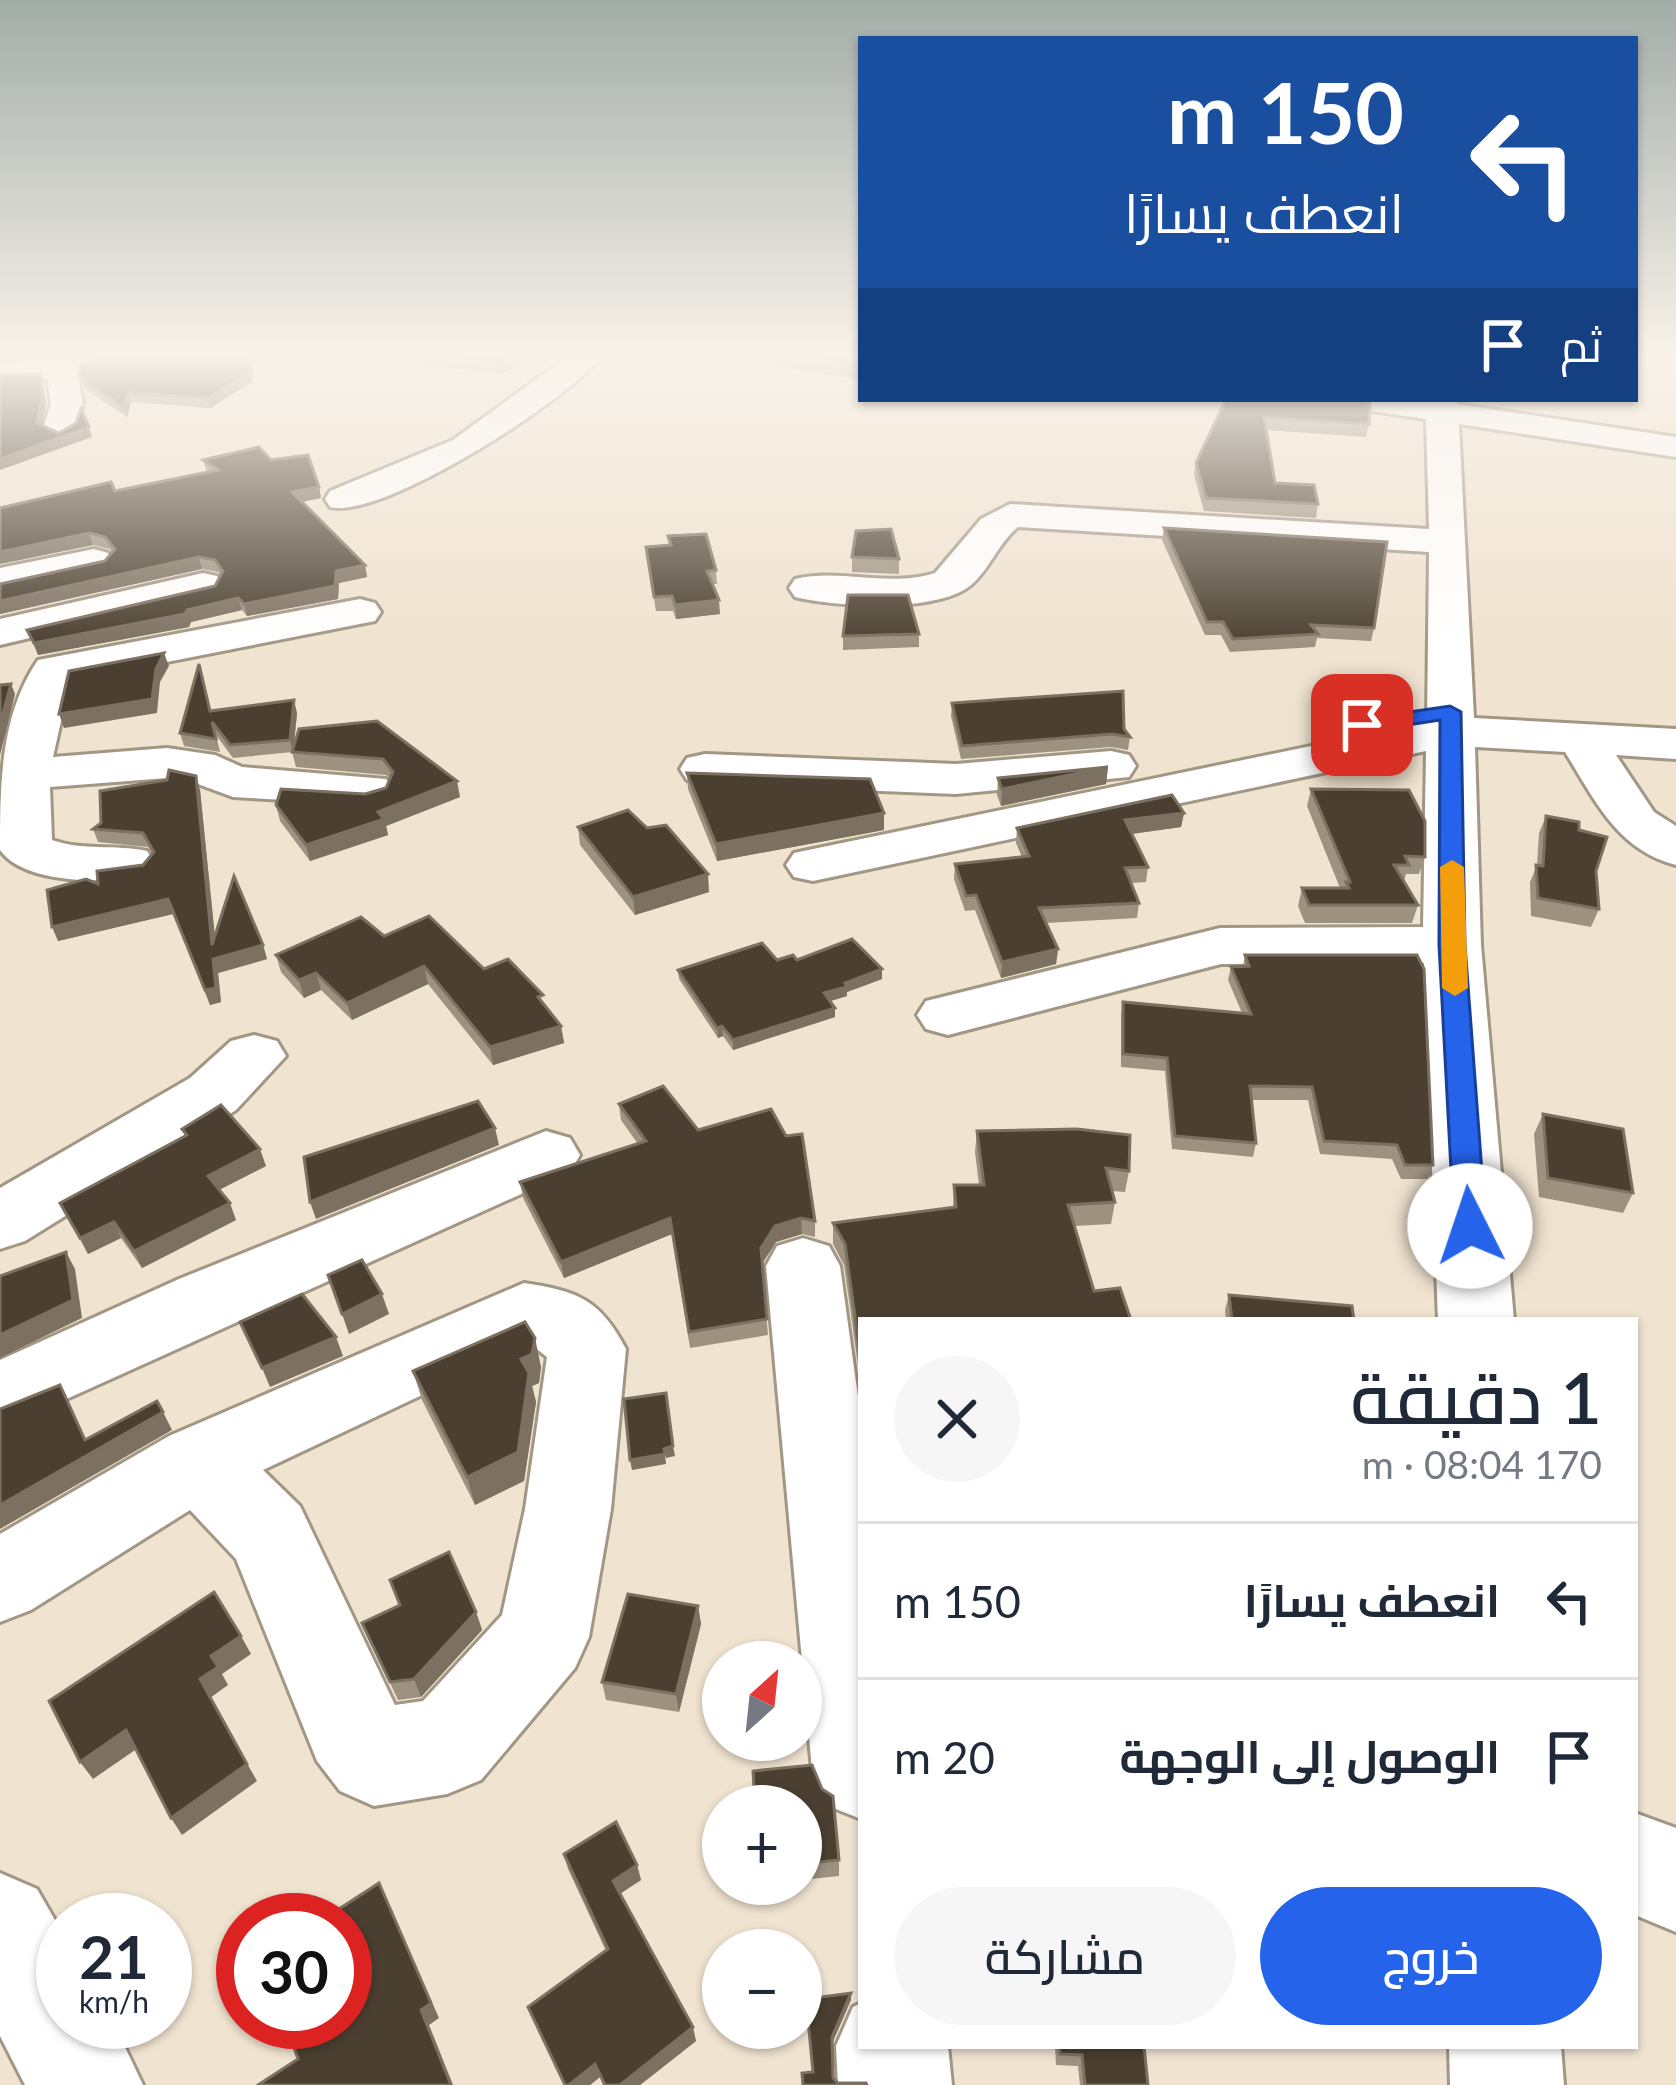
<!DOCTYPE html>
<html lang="ar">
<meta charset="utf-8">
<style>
:root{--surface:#fff;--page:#f6f6f7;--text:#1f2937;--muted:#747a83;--line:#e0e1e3;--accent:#2563eb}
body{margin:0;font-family:Lato,Cairo,sans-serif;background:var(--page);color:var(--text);direction:rtl;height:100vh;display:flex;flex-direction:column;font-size:45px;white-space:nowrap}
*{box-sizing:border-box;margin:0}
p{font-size:39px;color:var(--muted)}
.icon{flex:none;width:66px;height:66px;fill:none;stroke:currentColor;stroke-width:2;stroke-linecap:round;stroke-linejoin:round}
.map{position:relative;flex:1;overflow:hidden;direction:ltr}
.details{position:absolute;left:858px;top:1317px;width:780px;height:732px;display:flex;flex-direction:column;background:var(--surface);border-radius:0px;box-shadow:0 3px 9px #0004;direction:rtl}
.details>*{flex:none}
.top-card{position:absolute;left:858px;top:36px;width:780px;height:366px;border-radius:0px;box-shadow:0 3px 9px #0004;direction:rtl;background:#1a4fa0;color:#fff;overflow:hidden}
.needle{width:78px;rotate:27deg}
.buttons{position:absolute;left:702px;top:1641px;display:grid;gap:24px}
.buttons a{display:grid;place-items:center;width:120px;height:120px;border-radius:50%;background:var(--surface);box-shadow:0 3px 9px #0004;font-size:60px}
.speed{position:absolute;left:36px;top:1893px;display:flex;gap:24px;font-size:60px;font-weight:700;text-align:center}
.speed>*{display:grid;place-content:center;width:156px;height:156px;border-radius:50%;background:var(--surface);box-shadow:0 3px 9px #0004;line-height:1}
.speed small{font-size:30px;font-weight:400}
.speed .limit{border:18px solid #d22;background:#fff;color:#111}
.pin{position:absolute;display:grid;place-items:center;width:102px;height:102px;color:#fff;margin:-51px;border-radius:24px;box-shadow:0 6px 18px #0006}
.me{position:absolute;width:132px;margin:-66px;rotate:356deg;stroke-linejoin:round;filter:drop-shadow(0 0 9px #0008)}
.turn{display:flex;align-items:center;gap:42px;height:252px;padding:0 36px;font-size:54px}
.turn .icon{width:156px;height:156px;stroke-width:2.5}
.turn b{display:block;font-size:84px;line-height:102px}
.then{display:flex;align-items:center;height:114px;padding:0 36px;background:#0003;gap:24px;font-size:45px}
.round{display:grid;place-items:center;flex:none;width:126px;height:126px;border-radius:63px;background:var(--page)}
.head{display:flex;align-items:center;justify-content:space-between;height:204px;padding:0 36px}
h1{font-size:72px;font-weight:600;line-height:90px}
.cta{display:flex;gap:24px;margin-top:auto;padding:24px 36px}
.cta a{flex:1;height:138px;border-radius:72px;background:var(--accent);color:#fff;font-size:48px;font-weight:600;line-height:138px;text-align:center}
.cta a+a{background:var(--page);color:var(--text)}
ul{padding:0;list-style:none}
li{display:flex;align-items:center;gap:36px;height:156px;padding:0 36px;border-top:3px solid var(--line)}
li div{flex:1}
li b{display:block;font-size:45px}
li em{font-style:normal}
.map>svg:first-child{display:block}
</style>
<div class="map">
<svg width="1676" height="2085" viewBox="0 0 1676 2085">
<rect width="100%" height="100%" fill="#f0e3d0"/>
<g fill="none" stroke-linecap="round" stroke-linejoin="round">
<g stroke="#a29685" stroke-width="6">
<g id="minor">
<path d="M64 357H106L77 372 83 403 77 429 60 439 43 429 51 403 47 378 0 381V363Z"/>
<path d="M567 357H601C568 400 382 520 330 507L325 499 330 491 453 440Z"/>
<path d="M1343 399H1457V404L1676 437V457L1459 424 1474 718 1676 729V759L1616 755 1654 812 1676 826V865C1617 850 1595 800 1565 752L1475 747 1481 945 1514 1320H1438L1424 963 1221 964 948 1035 926 1029 917 1015 926 1001 1220 928 1423 927 1426 751 813 881 794 877 786 865 794 853 813 849 1427 722 1429 552 1018 527C998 543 990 569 971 585 938 613 836 607 795 597L789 588 795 579C841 568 889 588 935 573L981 519 1010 504 1429 529 1426 419 1359 409Z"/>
<path d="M94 549 108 553 114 561 108 569 0 592V568Z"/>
<path d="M203 573 217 576 223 585 217 594 0 645V619Z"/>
<path d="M360 599 375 603 381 612 375 621 70 681 53 757 167 748 215 755 242 767 386 779 393 790 386 801 368 805 233 797 187 780 167 778 50 787 52 840C83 851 115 844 147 851L155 863 147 875C110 884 24 885 0 850 0 786 0 715 38 660Z"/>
<path d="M1111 751 1129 755 1136 766 1129 777 956 794 705 784 687 780 680 769 687 758 705 754 956 764Z"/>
<path d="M254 1035 277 1041 286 1056 236 1110 25 1241 0 1249V1188L190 1078 231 1041Z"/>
<path d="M546 1131 570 1138 580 1155 570 1172 0 1429V1360L179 1279Z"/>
<path d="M803 1238 829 1246 840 1266 861 1418V1819L826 1805 812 1770 766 1266 777 1246Z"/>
<path d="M524 1283C577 1291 600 1299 626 1349L611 1509 589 1637 575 1668 481 1780 447 1794 374 1806 340 1791 317 1761 236 1559 190 1510 31 1610 0 1622V1534L169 1436ZM530 1344 547 1357 525 1509 502 1615 423 1701 395 1705 300 1506 263 1470Z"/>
<path d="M1635 1813 1676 1828V1932L1635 1915Z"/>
<path d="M0 1873 37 1889 63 1934V2022H113L143 2085H25L0 2036Z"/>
<path d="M861 2003V2046H948L952 2085H838L836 2046 853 2007Z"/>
<path d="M1449 2046H1561L1564 2085H1450Z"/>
</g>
</g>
<use href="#minor" fill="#fff" fill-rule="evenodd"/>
</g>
<g fill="#9d9180">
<path d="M96 357H291L278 365 252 364 253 381 210 408 131 402 127 417 85 389 82 380Z"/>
<path d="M379 357H533L501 374 380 360Z"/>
<path d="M726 357H861V380Z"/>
<path d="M1226 399 1369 424 1366 437 1266 430 1275 483 1318 504 1316 518 1204 511 1194 475 1196 463Z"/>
<path d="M203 460H271L319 487 321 498 302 502 365 565 367 577 339 583 338 599 247 616 242 610 191 622 189 627 38 655 27 630 215 586 221 575 218 572 202 569 0 614V584L105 561 112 552 109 549 93 545 0 564 115 491 207 472Z"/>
<path d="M1164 528 1374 628 1371 641 1317 638 1315 647 1230 652 1221 635H1205L1162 540Z"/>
<path d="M668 536 716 570 717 584H713L720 614 676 619 673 611H656L646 547 669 545Z"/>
<path d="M852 557 899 559V574L852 572Z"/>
<path d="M919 634V647L843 650V636Z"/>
<path d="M199 664 211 711 297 713 294 745 377 721 460 797 386 826 388 835 310 861 280 821 276 805 365 794 386 788 390 779 386 775 296 767 292 752 233 758 216 735 220 752 184 746 180 733Z"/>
<path d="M952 703 1124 729 1130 737 1128 750 1111 747 961 759 951 716Z"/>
<path d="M1108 767 1106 784 1001 806 997 795 998 778Z"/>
<path d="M687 773 884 830 717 861 688 789Z"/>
<path d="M1311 789 1425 857 1419 874H1406L1404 881 1418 905 1412 923H1305L1298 906 1302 888H1340L1307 806Z"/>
<path d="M200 790 215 937 263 945 267 959 218 973 221 1002 210 1005 173 914 58 941 98 884 143 865 152 854 148 847 98 842 93 829Z"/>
<path d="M1184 813 1181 827 1132 834 1148 867 1146 882 1131 883 1139 903 1137 918 1046 923 1058 949 1056 964 1001 978 975 910 965 911 954 879 955 864 1022 857 1016 843 1017 828Z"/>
<path d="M1546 816 1579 830 1596 871 1599 909 1591 927 1531 916 1530 882 1537 865 1539 833Z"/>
<path d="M578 827 709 892 635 915 580 845Z"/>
<path d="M384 936 484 969 545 1006 561 1026 564 1043 493 1065 428 984 352 1020 321 990 304 998 281 972 276 955Z"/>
<path d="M1245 955 1433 1165 1428 1179H1401L1392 1159 1320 1154 1308 1100H1251L1256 1143 1253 1157 1172 1149 1165 1071 1121 1067V1015L1123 1002 1242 1013 1228 980 1231 967 1243 966Z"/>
<path d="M777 960H797L882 969V979L847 992V996L830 1001 835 1017 733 1050 723 1036 718 1038 679 979 678 970Z"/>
<path d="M619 1104 698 1130 815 1221V1237L802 1234 776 1242 762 1263 768 1335 690 1348 672 1234 564 1278 523 1198 520 1182 638 1144 621 1120Z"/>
<path d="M1543 1114 1633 1193 1623 1213 1539 1197 1534 1134Z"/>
<path d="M182 1129 266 1166 219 1190 236 1220 142 1268 121 1238 88 1254 60 1203 185 1136Z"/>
<path d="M977 1131 1129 1171 1125 1192 1112 1191 1115 1202 1111 1224 1074 1226 861 1320V1385L844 1265 833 1244V1223L953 1208 954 1185H979L975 1152Z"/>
<path d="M1229 1295 1354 1320H1226L1225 1310Z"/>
<path d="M541 1367 539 1383 532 1386 536 1402 524 1481 475 1505 422 1400 413 1371Z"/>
<path d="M698 1606 701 1624 679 1712 606 1700 602 1682Z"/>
<path d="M476 1612 482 1630 421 1697 398 1700 362 1623Z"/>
<path d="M801 1806 839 1860V1876L801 1880Z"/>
<path d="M564 1854 637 1865 641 1880 620 1893 696 2041 640 2085H603L600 2077 590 2085 606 1951 568 1869Z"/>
<path d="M1055 2046H1144L1148 2085H1080L1078 2066 1056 2065Z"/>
</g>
<g fill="#7c7060">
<path d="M0 357H47L0 360Z"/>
<path d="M250 357 253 381 210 408 208 398Z"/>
<path d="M276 357H291L278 365Z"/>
<path d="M515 357H533L501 374 500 365Z"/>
<path d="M40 374 46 403 41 433 37 423Z"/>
<path d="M128 393 131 402 127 417 124 408Z"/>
<path d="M89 427 92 437 0 470V459Z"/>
<path d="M319 487 321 498 295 503 292 492Z"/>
<path d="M89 533 93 545 0 564V552Z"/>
<path d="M199 557 202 569 0 614V601Z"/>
<path d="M365 565 367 577 339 583 338 599 247 616 244 604 336 571Z"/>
<path d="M238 598 242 610 191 622 189 627 38 655 34 643Z"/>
<path d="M719 600 720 614 676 619 675 605Z"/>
<path d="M164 653 169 666 160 682 157 713 64 728 59 714Z"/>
<path d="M11 684 15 694 0 755V724Z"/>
<path d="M294 700 297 713 293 752 290 740Z"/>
<path d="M1108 767 1106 784 1001 806 1002 789Z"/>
<path d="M196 776 200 790 217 958 263 945 267 959 218 973 221 1002 210 1005 205 990 212 945Z"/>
<path d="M457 781 460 797 386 826 388 835 310 861 306 845 378 812Z"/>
<path d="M884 813V830L717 861 716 844Z"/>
<path d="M1184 813 1181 827 1123 835 1125 820Z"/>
<path d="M708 874 709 892 635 915 633 897Z"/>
<path d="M168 899 173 914 58 941 52 927Z"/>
<path d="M1058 949 1056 964 1001 978 1002 962Z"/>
<path d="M424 966 428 984 352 1020 347 1003Z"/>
<path d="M882 969V979L847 992V996L824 1003V993L845 983Z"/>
<path d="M316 973 321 990 304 998 299 980Z"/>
<path d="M835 1008V1017L733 1050V1040Z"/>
<path d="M561 1026 564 1043 493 1065 490 1047Z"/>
<path d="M722 1026 723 1036 718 1038 717 1028Z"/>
<path d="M495 1128 499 1145 316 1219 310 1202Z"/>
<path d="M260 1149 266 1166 215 1192 208 1176Z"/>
<path d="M230 1203 236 1220 142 1268 134 1251Z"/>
<path d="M670 1218 672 1234 564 1278 561 1262Z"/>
<path d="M801 1218 802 1234 776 1242 762 1264 761 1248 775 1226Z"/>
<path d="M114 1222 121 1238 88 1254 80 1238Z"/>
<path d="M66 1252 75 1269 82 1318 0 1358V1335Z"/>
<path d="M382 1294 389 1314 349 1334 342 1314Z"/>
<path d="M336 1337 343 1356 270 1387 262 1368Z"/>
<path d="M535 1338 541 1367 539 1383 532 1386 536 1402 524 1481 475 1505 467 1477 521 1359Z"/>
<path d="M60 1385 92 1453 163 1412 172 1430 0 1529V1505L85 1440Z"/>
<path d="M673 1446 675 1456 666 1458 664 1449Z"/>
<path d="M665 1454 666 1464 632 1470 630 1460Z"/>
<path d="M698 1606 701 1624 679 1712 676 1694Z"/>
<path d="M476 1612 482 1630 421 1697 414 1679Z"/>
<path d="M241 1636 251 1654 222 1674 228 1685 210 1698 257 1781 182 1835 171 1818 200 1679 211 1656Z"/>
<path d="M126 1730 138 1748 93 1779 80 1762Z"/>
<path d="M637 1865 641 1880 617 1896 613 1881Z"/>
<path d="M379 1883 439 2018 429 2025 453 2085H451L421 2010Z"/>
<path d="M851 1993V2000L832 2044V2037Z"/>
<path d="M693 2027 696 2041 640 2085H620Z"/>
<path d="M595 2064 600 2077 590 2085H569Z"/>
</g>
<g fill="#4a3f30" stroke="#7c7060" stroke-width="3">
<path d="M96 357H250V372L208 398 128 393 124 408 82 380 79 365Z"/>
<path d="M423 357H515L500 365Z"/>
<path d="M794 357H861V368Z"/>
<path d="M40 374 43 393 37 423 59 433 76 423 81 409 89 427 0 459V375Z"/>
<path d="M1226 399H1362L1370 403 1369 424 1264 417 1275 483 1314 485 1318 504 1206 498 1196 463Z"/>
<path d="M259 447 271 460 308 455 319 487 292 492 365 565 336 571 335 586 244 604 238 598 187 610 185 614 34 643 27 630 215 586 223 571 215 560 199 557 0 601V584L105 561 115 549 105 537 89 533 0 552V508L111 482 115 491 218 470 203 460Z"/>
<path d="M1164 528 1387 542 1374 628 1311 625 1318 634 1233 639 1223 622H1207Z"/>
<path d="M891 529 899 559 852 557 856 531Z"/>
<path d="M706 534 716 570 707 571 719 600 675 605 672 596 654 597 646 547 671 545 668 536Z"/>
<path d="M848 595H908L919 634 843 636Z"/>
<path d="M164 653 156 669 152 699 59 714 69 671Z"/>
<path d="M199 664 210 711 294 700 290 740 230 745 212 722 216 739 180 733Z"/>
<path d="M11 684 0 724V685Z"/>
<path d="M1123 691 1124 729 1130 737 1112 734 962 746 952 703Z"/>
<path d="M377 721 457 781 378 812 384 819 306 845 276 805 281 789 365 794 386 788 393 772 383 759 292 752 299 729Z"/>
<path d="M1108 767 1002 789 998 778Z"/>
<path d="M169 770 196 776 212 945 234 876 263 945 213 959 216 988 205 990 168 899 52 927 47 890 86 879 98 884 97 871 143 865 154 852 143 833 93 829 101 823 100 791 167 780Z"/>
<path d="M687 773 870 779 884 813 716 844Z"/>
<path d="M1311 789 1409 790 1425 821V857L1405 856 1409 865H1394L1418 905H1309L1302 888H1349L1346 882H1350Z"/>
<path d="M1172 795 1184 813 1125 820 1148 867 1125 868 1139 903 1039 908 1058 949 1002 962 976 895 966 896 955 864 1029 856 1017 828Z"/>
<path d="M628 810 647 828 666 825 708 874 633 897 578 827Z"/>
<path d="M1546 816 1579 822V830L1607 837 1596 871 1599 909 1538 898 1536 865 1543 866Z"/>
<path d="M429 916 484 969 508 959 543 995 538 997 561 1026 490 1047 424 966 347 1003 316 973 299 980 276 955 361 917 384 936Z"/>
<path d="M852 939 882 969 845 983 847 987 824 993 835 1008 733 1040 722 1026 717 1028 678 970 762 943 777 960 793 955 797 960Z"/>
<path d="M1245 955H1417L1424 969 1433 1165H1405L1397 1145 1324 1141 1312 1087 1250 1086 1256 1143 1175 1136 1167 1058 1123 1054V1002L1251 1014 1231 967 1249 966Z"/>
<path d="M663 1086 698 1130 771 1109 786 1136 802 1134 815 1221 801 1218 775 1226 761 1248 767 1319 689 1332 670 1218 561 1262 520 1182 646 1141 619 1104Z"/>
<path d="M478 1101 495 1128 310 1202 304 1157Z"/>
<path d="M221 1105 260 1149 208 1176 230 1203 134 1251 114 1222 80 1238 60 1203 187 1135 182 1129Z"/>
<path d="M1543 1114 1623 1129 1633 1193 1548 1178Z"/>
<path d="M1077 1129 1130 1135 1129 1171 1106 1168 1115 1202 1068 1205 1094 1291 1120 1288 1131 1320H861V1361L845 1244 833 1223 956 1207 954 1185H984L977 1131Z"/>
<path d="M66 1252 73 1300 0 1335V1276Z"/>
<path d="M362 1260 382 1294 342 1314 328 1275Z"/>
<path d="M302 1294 336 1337 262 1368 240 1322Z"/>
<path d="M1229 1295 1352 1306 1354 1320H1232Z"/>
<path d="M525 1322 535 1338 532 1354 521 1359 529 1373 518 1452 467 1477 413 1371Z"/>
<path d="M60 1385 85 1440 157 1401 163 1412 0 1505V1409Z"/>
<path d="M666 1393 673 1446 664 1449 665 1454 630 1460 624 1399Z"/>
<path d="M449 1552 476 1612 414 1679 390 1682 362 1623 400 1605 390 1580Z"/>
<path d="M214 1592 241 1636 211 1656 218 1667 200 1679 247 1764 171 1818 126 1730 80 1762 49 1701Z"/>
<path d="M628 1594 698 1606 676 1694 602 1682Z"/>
<path d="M812 1765 822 1789 833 1796 839 1860 801 1864V1806H755L753 1771Z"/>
<path d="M616 1822 637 1865 613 1881 693 2027 620 2085H605L595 2064 569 2085H565L528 2007 608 1949 564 1854Z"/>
<path d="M379 1883 431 2003 421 2010 451 2085H258L298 2059 285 2022H345V1920H322Z"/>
<path d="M851 1993 832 2037 833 2078 838 2083H866L867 2085H803L802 2073 813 2072 806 1999Z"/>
<path d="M1059 2046H1144L1148 2085H1085L1082 2055 1060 2054Z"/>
</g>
<linearGradient id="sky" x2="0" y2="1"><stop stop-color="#a3ada8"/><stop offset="0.55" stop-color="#f8f2ea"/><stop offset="1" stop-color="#f8f2ea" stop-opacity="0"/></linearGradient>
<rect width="1676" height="648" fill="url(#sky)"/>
<path fill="#2563eb" stroke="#184099" stroke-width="3" d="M1450 706 1461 712 1465 945 1486 1226 1481 1234H1459L1454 1226 1439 945 1440 720 1362 732 1351 725 1362 719Z"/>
<path fill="#f59e0b" d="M1452 860 1464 867 1468 988 1455 996 1442 988 1440 867Z"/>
</svg>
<div class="buttons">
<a><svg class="needle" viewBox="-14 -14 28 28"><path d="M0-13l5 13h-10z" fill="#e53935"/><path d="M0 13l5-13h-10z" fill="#747a83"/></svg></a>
<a>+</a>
<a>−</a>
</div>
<div class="speed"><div>21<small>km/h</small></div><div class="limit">30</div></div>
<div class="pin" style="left:1362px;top:725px;background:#d93025"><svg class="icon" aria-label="arrive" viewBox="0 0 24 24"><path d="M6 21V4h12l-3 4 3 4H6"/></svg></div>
<svg class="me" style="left:1470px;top:1226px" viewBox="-20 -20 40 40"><circle r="19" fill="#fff"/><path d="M0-13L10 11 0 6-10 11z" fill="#2563eb"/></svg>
<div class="top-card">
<div class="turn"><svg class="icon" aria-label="left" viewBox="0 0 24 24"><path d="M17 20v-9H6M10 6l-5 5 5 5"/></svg><div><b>150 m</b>انعطف يسارًا</div></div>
<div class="then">ثم<svg class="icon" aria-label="arrive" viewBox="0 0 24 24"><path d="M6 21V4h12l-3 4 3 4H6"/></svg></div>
</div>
<section class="details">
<div class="head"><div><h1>1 دقيقة</h1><p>170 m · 08:04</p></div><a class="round"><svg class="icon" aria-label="close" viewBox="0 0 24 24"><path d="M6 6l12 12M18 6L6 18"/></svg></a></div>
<ul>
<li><svg class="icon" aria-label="left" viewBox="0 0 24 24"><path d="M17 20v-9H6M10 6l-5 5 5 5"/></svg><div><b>انعطف يسارًا</b></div><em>150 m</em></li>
<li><svg class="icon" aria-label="arrive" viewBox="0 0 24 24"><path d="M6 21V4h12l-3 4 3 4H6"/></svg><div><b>الوصول إلى الوجهة</b></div><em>20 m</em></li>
</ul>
<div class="cta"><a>خروج</a><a>مشاركة</a></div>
</section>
</div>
